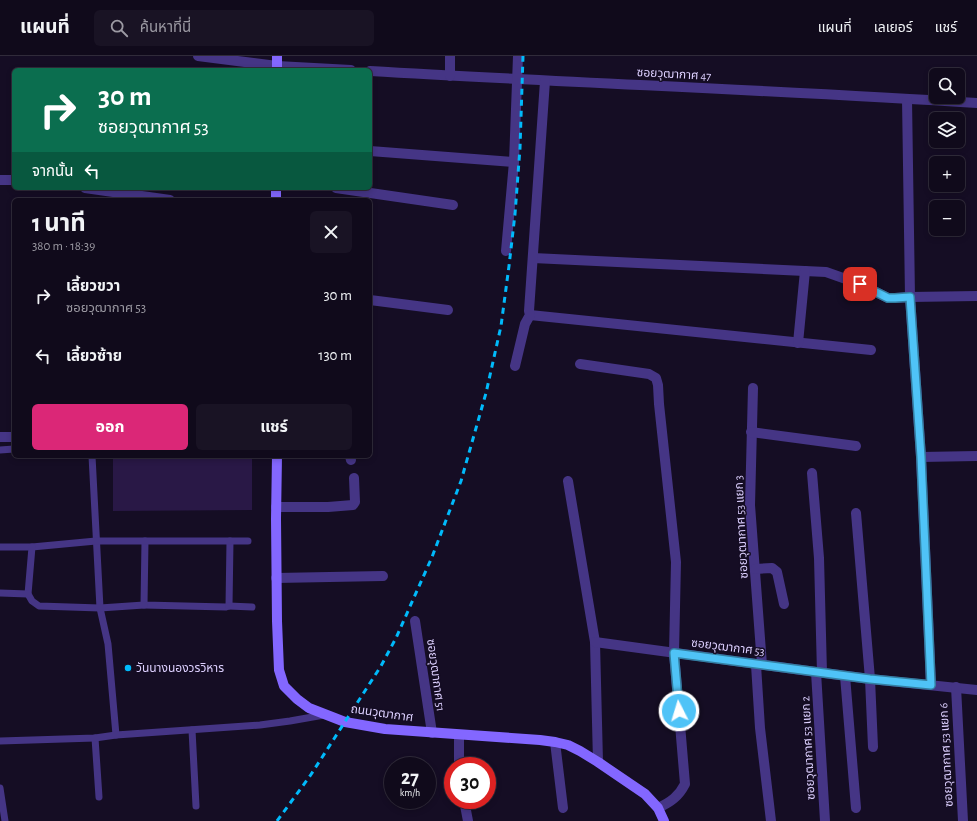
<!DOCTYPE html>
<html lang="th">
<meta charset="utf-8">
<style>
:root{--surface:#100a1b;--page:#191324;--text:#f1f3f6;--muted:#9c9aa3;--line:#302b3a;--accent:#db2777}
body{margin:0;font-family:"Alegreya Sans","Noto Sans Thai",sans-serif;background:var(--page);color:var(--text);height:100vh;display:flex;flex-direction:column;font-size:15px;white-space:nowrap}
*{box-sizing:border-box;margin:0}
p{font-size:13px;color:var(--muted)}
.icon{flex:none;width:22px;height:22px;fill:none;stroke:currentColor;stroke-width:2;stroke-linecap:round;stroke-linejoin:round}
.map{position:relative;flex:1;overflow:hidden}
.sheet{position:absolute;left:12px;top:142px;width:360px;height:260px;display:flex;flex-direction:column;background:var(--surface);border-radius:6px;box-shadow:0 2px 6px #0003,0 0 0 1px var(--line)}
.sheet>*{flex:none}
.guide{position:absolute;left:12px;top:12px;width:360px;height:122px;border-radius:6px;box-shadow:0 2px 6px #0003,0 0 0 1px var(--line);background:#0b6e4f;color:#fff;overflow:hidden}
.buttons{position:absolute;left:929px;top:12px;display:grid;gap:8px}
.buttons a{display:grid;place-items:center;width:36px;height:36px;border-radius:6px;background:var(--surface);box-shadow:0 2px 6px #0003,0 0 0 1px var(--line);font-size:20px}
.speed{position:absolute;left:384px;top:701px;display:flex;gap:8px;font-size:20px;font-weight:700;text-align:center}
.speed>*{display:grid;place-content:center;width:52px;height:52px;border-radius:50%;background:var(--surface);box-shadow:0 2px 6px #0003,0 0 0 1px var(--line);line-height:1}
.speed small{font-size:10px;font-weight:400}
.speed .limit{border:6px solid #d22;background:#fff;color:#111}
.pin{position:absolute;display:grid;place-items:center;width:34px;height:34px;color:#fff;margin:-17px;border-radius:8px;box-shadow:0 2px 6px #0006}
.me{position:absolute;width:44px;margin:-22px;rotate:355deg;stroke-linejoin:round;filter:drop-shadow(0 0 3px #0008)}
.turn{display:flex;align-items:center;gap:14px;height:84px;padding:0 20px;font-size:18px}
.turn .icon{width:52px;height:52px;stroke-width:2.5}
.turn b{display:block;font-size:28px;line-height:34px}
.then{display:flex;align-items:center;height:38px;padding:0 20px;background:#0003;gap:8px;font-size:15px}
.round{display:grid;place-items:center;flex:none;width:42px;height:42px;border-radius:6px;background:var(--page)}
.headline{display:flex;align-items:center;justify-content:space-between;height:68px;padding:0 20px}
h1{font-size:24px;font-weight:700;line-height:30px}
.action{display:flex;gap:8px;margin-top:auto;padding:8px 20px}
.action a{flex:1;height:46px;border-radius:6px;background:var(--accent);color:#fff;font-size:16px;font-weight:700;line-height:46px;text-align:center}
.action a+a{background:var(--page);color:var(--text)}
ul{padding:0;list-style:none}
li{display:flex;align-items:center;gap:12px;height:60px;padding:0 20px}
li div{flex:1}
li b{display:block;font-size:15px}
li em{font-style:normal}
header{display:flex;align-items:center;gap:24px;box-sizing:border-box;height:56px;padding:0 20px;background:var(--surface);border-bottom:1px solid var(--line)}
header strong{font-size:19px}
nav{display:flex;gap:22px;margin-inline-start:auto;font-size:14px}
.search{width:280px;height:36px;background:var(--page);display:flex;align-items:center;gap:10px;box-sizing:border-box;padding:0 14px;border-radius:6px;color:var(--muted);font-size:15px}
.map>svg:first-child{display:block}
</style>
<header>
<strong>แผนที่</strong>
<div class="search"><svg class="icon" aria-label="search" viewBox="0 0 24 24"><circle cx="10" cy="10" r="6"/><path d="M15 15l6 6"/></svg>ค้นหาที่นี่</div>
<nav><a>แผนที่</a><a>เลเยอร์</a><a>แชร์</a></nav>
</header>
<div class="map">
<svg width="977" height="765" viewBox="0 0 977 765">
<rect width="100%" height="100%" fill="#150d24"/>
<path fill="#291846" d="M113 400H252V454L113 455Z"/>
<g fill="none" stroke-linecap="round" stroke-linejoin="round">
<g stroke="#453585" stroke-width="7">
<path d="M0 394 14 393"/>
<path d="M92 400 100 552 108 588 116 679"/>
<path d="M145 485 144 549 226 551 229 550 230 485"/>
<path d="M0 491H32L96 485H248"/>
<path d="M32 491 28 538 32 545 39 550 100 552 144 549"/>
<path d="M0 537 28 538"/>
<path d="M229 550 252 551"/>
<path d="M192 674 196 750"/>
<path d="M95 682 99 741"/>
<path d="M0 685 95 682 116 679 260 669 290 665 324 659"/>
<path d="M0 732 5 765"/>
</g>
<g stroke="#453585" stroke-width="10">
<path d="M198 0 277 10 351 14"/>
<path d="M370 15C572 27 775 34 977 47"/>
<path d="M450 20V0"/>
<path d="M907 43 910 241 921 401 931 629"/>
<path d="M370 95 514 106"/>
<path d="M0 124H14"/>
<path d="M85 132 170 144"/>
<path d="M336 132 453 149"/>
<path d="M506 195 514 106 518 0"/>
<path d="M533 202 826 216 860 228 888 242H895L910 241 977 240"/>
<path d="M370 244 448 254"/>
<path d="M530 259 871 294"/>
<path d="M798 287 805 215"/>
<path d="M580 308 649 318 656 322 658 329 659 348 676 506 674 597 685 728C679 740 671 746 658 752"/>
<path d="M515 310 525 268 530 259 529 255 545 25"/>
<path d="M753 332 750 449 762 609"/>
<path d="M751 376 856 390"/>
<path d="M0 381H14"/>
<path d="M350 400 351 404"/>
<path d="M921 401 977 400"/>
<path d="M812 417 819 502 822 617"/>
<path d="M568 425 595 586 598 706"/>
<path d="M276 451H328L353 449 355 446 354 422"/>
<path d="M856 457 870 623 873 691"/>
<path d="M755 513 772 512 777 516 784 548"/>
<path d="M276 522 383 520"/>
<path d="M415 565 432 677"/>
<path d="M595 586 816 616 870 623 977 634"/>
<path d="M756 609 760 672 771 765"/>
<path d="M816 616 825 765"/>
<path d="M845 620 856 752"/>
<path d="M956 631 963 765"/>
<path d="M555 686 563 752"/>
<path d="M459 710V679"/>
<path d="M464 744 468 765"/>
</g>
<g stroke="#8367ff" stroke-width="10">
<path d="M277 14V0"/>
<path d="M276 132V144"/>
<path d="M277 400 276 463 277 565 279 614 284 630 297 643 309 652 345 666 385 673 540 684 555 686 568 689 580 695 598 706 645 738 658 752 664 765"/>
</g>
<path stroke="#00bafb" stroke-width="3" stroke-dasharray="6 5" stroke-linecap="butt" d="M277 765 310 720 381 610 396 582 432 501 461 425 486 337 501 270 509 210 515 158 520 92 523 0"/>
</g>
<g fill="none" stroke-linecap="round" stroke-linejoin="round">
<g stroke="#337fa1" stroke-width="10">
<path id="route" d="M679 655 674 597 870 623 931 629 921 401 910 241 895 242H888L860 228"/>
</g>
<use href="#route" stroke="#4fc3f7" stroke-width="7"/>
</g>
<circle fill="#00bafb" stroke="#150d24" stroke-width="1.5" cx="128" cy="612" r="4"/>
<g text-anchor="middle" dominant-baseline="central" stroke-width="3" stroke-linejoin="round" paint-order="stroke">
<g font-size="12" fill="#ddd0ff" stroke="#150d24">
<text transform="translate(674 18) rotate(3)">ซอยวุฒากาศ 47</text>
<text transform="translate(741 471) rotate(-93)">ซอยวุฒากาศ 53 แยก 3</text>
<text transform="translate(728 591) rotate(7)">ซอยวุฒากาศ 53</text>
<text transform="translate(436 619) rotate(82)">ซอยวุฒากาศ 51</text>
<text transform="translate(382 657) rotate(8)">ถนนวุฒากาศ</text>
<text transform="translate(808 692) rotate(-93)">ซอยวุฒากาศ 53 แยก 2</text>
<text transform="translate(946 699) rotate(-93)">ซอยวุฒากาศ 53 แยก 6</text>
</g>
<g font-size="12" fill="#ddd0ff" stroke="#150d24" text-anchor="start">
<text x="136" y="612">วันนางนองวรวิหาร</text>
</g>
</g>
</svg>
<div class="buttons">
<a><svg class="icon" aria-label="search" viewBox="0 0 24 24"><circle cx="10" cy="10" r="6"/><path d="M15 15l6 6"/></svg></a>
<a><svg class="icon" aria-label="layers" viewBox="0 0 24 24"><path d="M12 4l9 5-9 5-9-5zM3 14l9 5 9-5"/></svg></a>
<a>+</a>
<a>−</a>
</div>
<div class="speed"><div>27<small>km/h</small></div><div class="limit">30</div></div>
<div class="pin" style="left:860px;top:228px;background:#d93025"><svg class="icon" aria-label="arrive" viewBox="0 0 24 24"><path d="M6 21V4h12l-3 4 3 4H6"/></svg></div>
<svg class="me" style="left:679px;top:655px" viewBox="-20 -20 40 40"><circle r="17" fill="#4fc3f7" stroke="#fff" stroke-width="3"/><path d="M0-11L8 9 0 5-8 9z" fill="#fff"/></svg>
<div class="guide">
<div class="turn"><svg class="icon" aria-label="right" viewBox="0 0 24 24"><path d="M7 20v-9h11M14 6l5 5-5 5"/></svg><div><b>30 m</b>ซอยวุฒากาศ 53</div></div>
<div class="then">จากนั้น<svg class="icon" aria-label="left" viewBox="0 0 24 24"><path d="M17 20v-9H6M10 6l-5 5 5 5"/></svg></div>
</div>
<section class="sheet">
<div class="headline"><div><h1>1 นาที</h1><p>380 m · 18:39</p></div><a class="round"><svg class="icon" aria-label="close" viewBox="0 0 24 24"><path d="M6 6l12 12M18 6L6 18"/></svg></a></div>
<ul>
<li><svg class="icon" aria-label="right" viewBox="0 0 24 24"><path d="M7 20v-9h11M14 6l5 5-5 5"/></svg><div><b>เลี้ยวขวา</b><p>ซอยวุฒากาศ 53</p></div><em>30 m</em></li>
<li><svg class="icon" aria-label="left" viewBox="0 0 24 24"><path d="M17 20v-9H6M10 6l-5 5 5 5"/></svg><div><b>เลี้ยวซ้าย</b></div><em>130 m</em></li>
</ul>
<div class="action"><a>ออก</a><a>แชร์</a></div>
</section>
</div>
